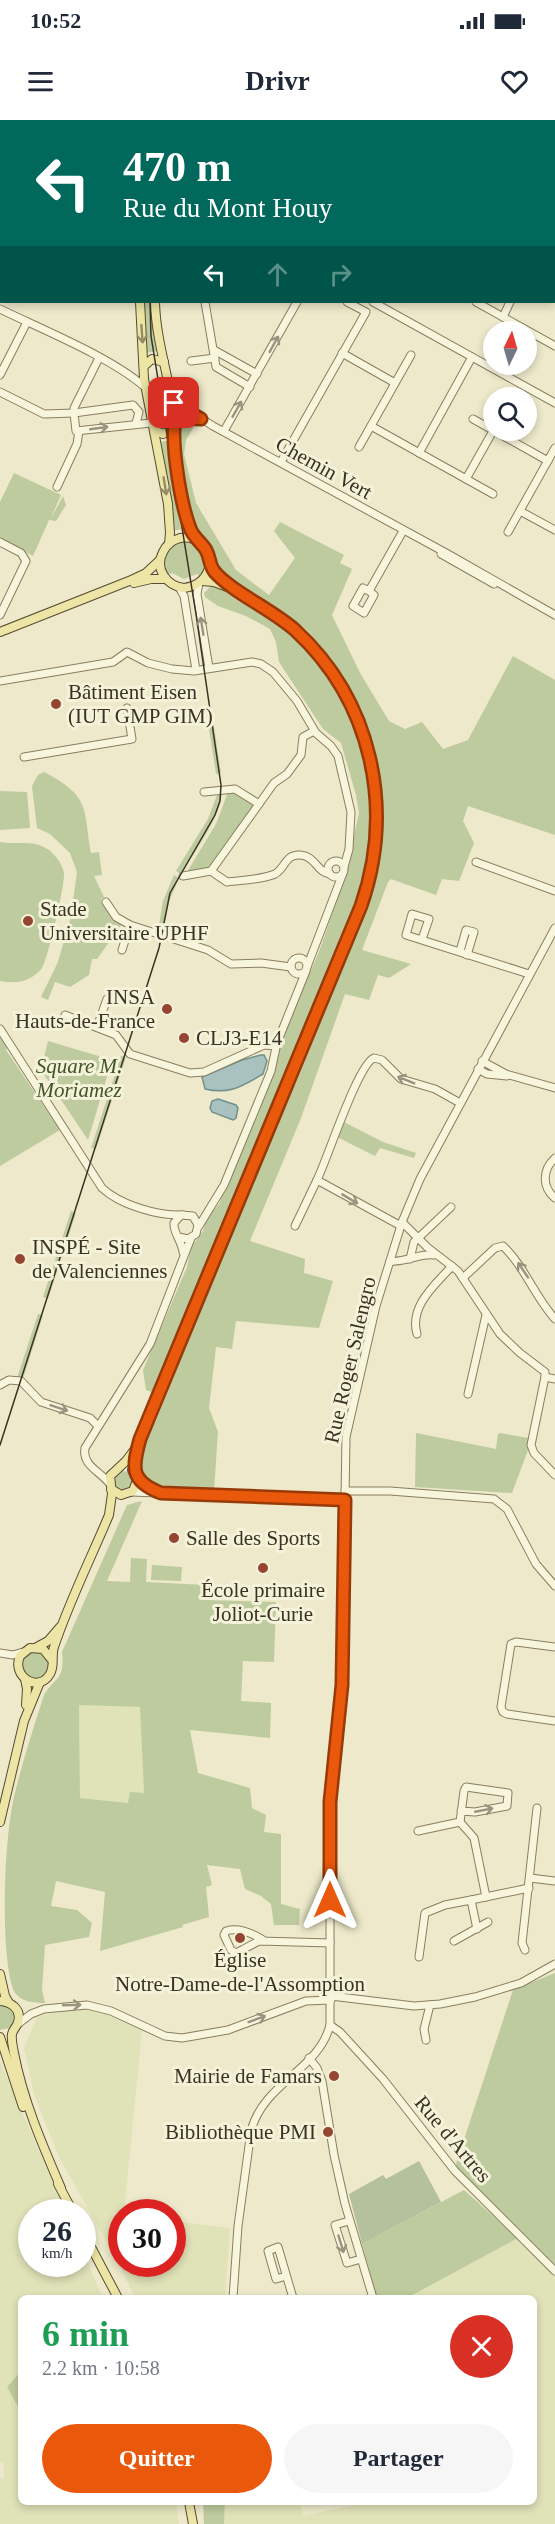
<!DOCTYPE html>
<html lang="fr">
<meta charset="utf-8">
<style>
:root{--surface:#fff;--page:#f6f6f7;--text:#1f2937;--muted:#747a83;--accent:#ea580c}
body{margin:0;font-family:"Times New Roman",serif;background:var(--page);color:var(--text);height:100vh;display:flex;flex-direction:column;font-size:22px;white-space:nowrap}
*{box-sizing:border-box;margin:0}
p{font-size:20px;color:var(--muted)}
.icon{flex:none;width:33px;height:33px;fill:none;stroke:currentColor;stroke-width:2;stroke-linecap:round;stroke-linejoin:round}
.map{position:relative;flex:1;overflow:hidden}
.panel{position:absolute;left:18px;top:2175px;width:519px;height:210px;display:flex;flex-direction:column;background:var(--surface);border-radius:9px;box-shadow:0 3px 9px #0003}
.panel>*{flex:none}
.hud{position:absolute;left:0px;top:0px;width:555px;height:183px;box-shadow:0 3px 9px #0003;background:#00695c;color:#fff;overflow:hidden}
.needle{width:39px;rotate:5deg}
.buttons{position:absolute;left:483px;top:201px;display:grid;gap:12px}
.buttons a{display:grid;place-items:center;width:54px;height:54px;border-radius:50%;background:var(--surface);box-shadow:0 3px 9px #0003;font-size:30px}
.speed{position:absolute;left:18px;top:2079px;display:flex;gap:12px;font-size:30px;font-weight:700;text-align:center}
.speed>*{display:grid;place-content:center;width:78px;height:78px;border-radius:50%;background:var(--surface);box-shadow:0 3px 9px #0003;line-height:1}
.speed small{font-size:15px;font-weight:400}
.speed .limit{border:9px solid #d22;background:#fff;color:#111}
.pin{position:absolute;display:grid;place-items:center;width:51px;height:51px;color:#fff;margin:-26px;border-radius:12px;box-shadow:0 3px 9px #0006}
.me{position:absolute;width:66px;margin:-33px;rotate:0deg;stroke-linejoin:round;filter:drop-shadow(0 0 4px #0008)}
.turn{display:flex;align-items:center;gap:21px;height:126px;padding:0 24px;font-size:27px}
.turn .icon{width:78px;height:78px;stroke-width:2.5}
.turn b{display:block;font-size:42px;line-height:51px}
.lanes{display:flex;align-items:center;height:57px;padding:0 24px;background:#0003;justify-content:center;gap:30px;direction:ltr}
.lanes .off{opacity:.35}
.round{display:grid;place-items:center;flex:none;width:63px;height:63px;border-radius:32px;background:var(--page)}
.headline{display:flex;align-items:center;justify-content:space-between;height:102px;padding:0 24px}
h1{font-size:36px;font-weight:700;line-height:45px;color:#1e9e55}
.button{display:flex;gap:12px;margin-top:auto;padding:12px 24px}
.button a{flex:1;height:69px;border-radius:36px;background:var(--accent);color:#fff;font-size:24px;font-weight:700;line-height:69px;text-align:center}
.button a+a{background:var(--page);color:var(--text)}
.status{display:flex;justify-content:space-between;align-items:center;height:42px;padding:0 30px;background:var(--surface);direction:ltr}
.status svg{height:16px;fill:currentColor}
header{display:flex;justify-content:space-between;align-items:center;height:78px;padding:0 24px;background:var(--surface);font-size:27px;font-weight:700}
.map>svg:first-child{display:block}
</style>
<div class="status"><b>10:52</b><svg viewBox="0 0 49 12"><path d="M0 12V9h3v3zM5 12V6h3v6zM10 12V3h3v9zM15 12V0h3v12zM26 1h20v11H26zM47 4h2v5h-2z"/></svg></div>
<header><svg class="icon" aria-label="menu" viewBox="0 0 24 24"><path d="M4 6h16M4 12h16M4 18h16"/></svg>Drivr<svg class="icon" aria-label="heart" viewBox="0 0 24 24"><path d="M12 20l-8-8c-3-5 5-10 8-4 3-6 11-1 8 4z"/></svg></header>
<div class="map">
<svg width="555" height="2404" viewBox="0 0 555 2404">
<rect width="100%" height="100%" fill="#ede9ca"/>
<g fill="#e0e2b8">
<path d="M79 1585 140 1587 144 1674 129 1683 80 1678Z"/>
<path d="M64 1889 98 1890 142 1911 124 2092H122V2144H172L173 2101 230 2108 225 2178H135L120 2145 60 2039 35 1977 24 1928 37 1897Z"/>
<path d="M0 1941 66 2092H32V2144H82L83 2132 103 2178H21V2251L7 2267 21 2292V2382H176L179 2404H0V2358H4L3 2343 0 2342Z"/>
<path d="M518 2118 555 2154V2404H224L225 2382H300L303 2396 368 2382H534V2178H407Z"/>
</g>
<g fill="#bdcb9e" fill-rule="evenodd">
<path d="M141 182H154L158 231 145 233Z"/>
<path d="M184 300 196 303 186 320 184 334 196 383 236 450 269 475 295 438 274 411 280 402 344 435 340 443 352 449 332 495 360 553 389 601 405 609 422 602 443 629 468 620 513 536 555 560V715L468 686 463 701 474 723 459 761 442 759 436 775 391 759 388 762 362 830 411 844 389 858 378 855 369 880 345 874 301 998 250 1121 305 1139 304 1153 333 1161 319 1208 236 1201 232 1229 216 1227 209 1288 218 1312 214 1370C156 1367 118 1370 156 1301L252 1062 299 956 366 789C401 693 378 583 306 510 295 499 281 494 269 485 251 473 234 460 216 449L210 427 196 415 190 402 176 326 177 306Z"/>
<path d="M172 320 187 408 172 411 159 322Z"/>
<path d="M14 353 61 375 50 400 63 376 66 385 56 401 49 400 33 436 0 419V382Z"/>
<path d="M180 422C201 420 211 440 200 457L197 454 184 459 172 453 168 455C161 441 165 428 180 422Z"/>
<path d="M212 465 230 471 257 485 288 508 334 565 354 600 364 629 372 672 373 706 371 739 354 792 222 1112 152 1272 146 1270 143 1250 187 1147 191 1127 203 1111 206 1099 219 1084 275 950 282 915 319 832 344 759 359 693 356 675 341 623 323 609 279 542 276 522 270 509 246 496 218 486 205 477 204 473Z"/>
<path d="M213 601 221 653 216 654 208 602Z"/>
<path d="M44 652C91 677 83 687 91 733L99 732 102 755 94 756 104 777 101 779 109 792 122 804 97 839H92L89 855 70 867 55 862 48 880 41 877 58 842 71 796 77 752 70 733 50 714 37 708 32 666 38 655Z"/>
<path d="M0 671 27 672 30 708 0 710Z"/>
<path d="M232 671 256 684 210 747 187 752 216 704 228 672Z"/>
<path d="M222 674C217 703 196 729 181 754L176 751 208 699 217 675Z"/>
<path d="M0 722C17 725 34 719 49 730 56 736 63 745 64 753 65 765 48 839 42 848 31 862 16 864 0 861Z"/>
<path d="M174 755 179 758 167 786 164 806 159 805 163 781Z"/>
<path d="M0 916 8 926 6 930 60 1010 0 1046Z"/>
<path d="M48 921 112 940 88 1020 41 950Z"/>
<path d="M121 936 126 937 96 1029 91 1028Z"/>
<path d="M342 1001 383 1022 416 1033 414 1038 380 1028 375 1036 337 1017Z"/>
<path d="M71 1091 76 1093 48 1179 43 1177Z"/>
<path d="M38 1194 43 1195 23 1259 17 1258Z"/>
<path d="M416 1313 496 1329 498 1314 500 1313 529 1318 528 1330 512 1373 415 1367Z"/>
<circle cx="123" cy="1361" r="10"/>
<path d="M142 1381 107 1461 130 1462 131 1438 147 1439 146 1462 205 1465V1480L276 1482 274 1542 243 1541 241 1581 271 1583 270 1618 190 1610 198 1653 250 1668 252 1688 266 1695 264 1712 281 1714V1784L300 1789 299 1805H274L271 1784 261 1776 245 1769 240 1749 207 1745 212 1765 206 1767 209 1797 182 1805 183 1807 100 1831 105 1772 56 1761 51 1786 77 1790 92 1803 89 1817 45 1825 42 1870 45 1883C34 1883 18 1882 13 1869 0 1830 4 1719 14 1677 22 1643 33 1609 44 1575 56 1556 65 1560 62 1532L127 1385ZM79 1585 140 1587 144 1673 130 1672 128 1683 80 1678Z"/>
<path d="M152 1445 182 1447 181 1461 151 1460Z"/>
<circle cx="35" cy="1545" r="13"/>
<path d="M555 1853V2147L455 2047 513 1870Z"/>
<path d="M0 1885H5L14 1893 13 1904 9 1908 0 1910Z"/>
<path d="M464 2070 518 2118 407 2178H377L362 2124Z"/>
<path d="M21 2251V2292L7 2267Z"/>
<path d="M203 2382H225L224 2404H204Z"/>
</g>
<path fill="#b5c09c" d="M419 2041 441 2082 362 2124 349 2074 383 2055 386 2059Z"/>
<g fill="#aac2bf" stroke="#71908e" stroke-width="1.5">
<path d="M261 935H264L267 941 263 954C242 966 230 975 205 969L202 957 242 940Z"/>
<path d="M218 979 236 985 238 988 236 998 233 1000 212 992 210 988 212 981Z"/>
</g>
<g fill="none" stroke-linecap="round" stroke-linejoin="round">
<g stroke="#897e5f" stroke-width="9">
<g id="minor">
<path d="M14 0V2"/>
<path d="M336 0 338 2"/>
<path d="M346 0 348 2"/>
<path d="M3 2V0"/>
<path d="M470 2 471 0"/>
<path d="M553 2V0"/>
<path d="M554 11H555"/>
<path d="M1 16 2 14"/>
<path d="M0 54 2 56"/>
<path d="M554 72 555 69"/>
<path d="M554 97 555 98"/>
<path d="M554 115 555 112"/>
<path d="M205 182 216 247 250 267"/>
<path d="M373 182 555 283"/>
<path d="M476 182 555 226"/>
<path d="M0 189C43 210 111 237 146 268"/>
<path d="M503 197 510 182"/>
<path d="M214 230 257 254"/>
<path d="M342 233 395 263"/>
<path d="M191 241 215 238"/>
<path d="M0 255 27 202"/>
<path d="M0 272 44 294 74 293V288L99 238"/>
<path d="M172 280 213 306 448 434 555 495"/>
<path d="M473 299 548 341"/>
<path d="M136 303 139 292 133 285 74 293 76 311 151 303"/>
<path d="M174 305 185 298 199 299"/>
<path d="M371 306 493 374"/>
<path d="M224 311 297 182"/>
<path d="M359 327 411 235"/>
<path d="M419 333 472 237"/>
<path d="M281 342 366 192 347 182"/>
<path d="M466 359 493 311"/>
<path d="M57 367 77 324 79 311"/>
<path d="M520 391 555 410"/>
<path d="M508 412 555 328"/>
<path d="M0 422 21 433 26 441 0 495"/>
<path d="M441 434 494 464"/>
<path d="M199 463 197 474 209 548"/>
<path d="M179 467 184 476 196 550"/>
<path d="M369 471 374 475 364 493 353 486 363 468 369 471 403 411"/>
<path d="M0 561 113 542 127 532 148 543 172 549 194 551 252 542 261 544 273 552 297 581 316 613 331 626 338 636 351 692 349 729 344 747"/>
<path d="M24 637 132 619 127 588"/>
<path d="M204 672 235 669 259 684 274 663 287 654 301 635 303 617 314 611"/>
<circle cx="336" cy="749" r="8"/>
<path d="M476 742 555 771"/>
<path d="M211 751 227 762C241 760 261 760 275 754 285 749 285 734 300 735 316 736 317 753 330 754"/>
<path d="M183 756 211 751 259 684"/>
<path d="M106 782 116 797 130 805"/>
<path d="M422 819 429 799 412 794 406 815 529 854"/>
<path d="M122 830 130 805 208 830 231 844 261 843 291 847"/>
<path d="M460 831 466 810 474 812 467 835"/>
<circle cx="299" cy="846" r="8"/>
<path d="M307 847 343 753"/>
<path d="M65 895 116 915 130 934 190 953 204 952 264 925 276 926"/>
<path d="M97 907 107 879"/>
<path d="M0 909 102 1068C120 1085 158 1096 183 1095"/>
<path d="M482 941 506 954 555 968"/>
<path d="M478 949 487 954 507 956"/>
<path d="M555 1038C542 1050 542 1067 555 1078"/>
<path d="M402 1102 427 1127 458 1151 500 1214 520 1233 545 1252V1257L531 1325 534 1333 555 1355"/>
<path d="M199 1106 224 1065 271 951 277 923 306 851"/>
<path d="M295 1106 317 1060"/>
<path d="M401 1106 317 1060C327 1040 358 944 374 938L382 940 401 959 435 969 460 983"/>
<path d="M179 1117 188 1119 196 1114 198 1105 193 1096 181 1095 174 1103C173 1113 182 1121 183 1132"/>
<path d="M410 1139 414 1122 451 1087"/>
<path d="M390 1141C405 1143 419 1133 434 1135"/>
<path d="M463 1158 495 1128 503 1126C525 1147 535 1177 555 1199"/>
<path d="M417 1214C409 1186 435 1165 452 1146"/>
<path d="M545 1257 555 1259"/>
<path d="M0 1265 9 1260 21 1261 41 1282 90 1298 98 1306"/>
<path d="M468 1274 486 1195"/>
<path d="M137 1356 156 1371"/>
<path d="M109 1363C100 1351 82 1346 85 1328L150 1224 191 1118"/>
<path d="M345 1371H390L494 1379 507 1389 536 1444 555 1466"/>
<path d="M131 1372 345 1380"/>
<path d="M555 1527 516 1522 511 1524 501 1587 503 1592 507 1594 555 1601"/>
<path d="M0 1533 13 1535 23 1532"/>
<path d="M460 1702 464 1671 466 1667 508 1673 507 1686 475 1692 461 1691"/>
<path d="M460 1702 474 1718 486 1777"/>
<path d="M418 1711 460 1702"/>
<path d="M530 1758 555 1761"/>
<path d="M471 1780 529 1768"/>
<path d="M263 1820C252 1813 239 1807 226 1811L224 1815 231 1830 236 1833 259 1821 330 1823"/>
<path d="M454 1821 488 1802"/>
<path d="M525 1830 522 1823 537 1688"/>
<path d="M419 1837 425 1793 445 1785 471 1780 477 1809"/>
<path d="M331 1876 414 1886 440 1884 475 1877 521 1863 555 1844"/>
<path d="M18 1904 31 1894 44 1889 87 1885 111 1891 165 1916 182 1918 228 1910 306 1881 331 1880"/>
<path d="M330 1905 340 1912 383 1959 455 2051 555 2151"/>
<path d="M426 1920 424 1909 430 1885"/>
<path d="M309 1938 317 1948 322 1961 334 2035 345 2084 373 2178"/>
<path d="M349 2101 335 2105 347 2143 361 2139"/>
<path d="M286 2156 276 2159 268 2131 278 2127 293 2178"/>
<path d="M233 2178 238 2106 251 2011C263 1963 319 1950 330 1905V1687L342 1565 346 1317 376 1186 402 1102 420 1059 555 808"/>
</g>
</g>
<g stroke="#574b33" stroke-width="10">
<g id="major">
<path d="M148 2V0"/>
<path d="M158 2V0"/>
<path d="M140 182 144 259 168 384 170 413 169 424"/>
<path d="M155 182C156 221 169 256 174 295 175 303 173 311 174 318 175 345 183 400 198 421"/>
<path d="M144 246 152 239 164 242"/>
<path d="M154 310 163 314 174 309"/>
<path d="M202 461 214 462 230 468"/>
<path d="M134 463 151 459H166"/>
<path d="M0 512 129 461 146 453 160 440"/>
<path d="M134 1352 140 1319 361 786C395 689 373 581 296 511 273 490 246 476 222 458 206 446 208 413 180 418 173 420 166 425 163 432 154 449 167 466 184 468 199 466 208 458 210 443"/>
<path d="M111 1369 121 1375 133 1371 137 1360 132 1350"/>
<path d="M37 1527 48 1521 60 1507"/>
<path d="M52 1540 43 1529 30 1528 20 1536C11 1556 38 1574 50 1554 55 1546 51 1536 54 1527 69 1482 91 1438 109 1395L112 1374 110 1356 126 1341 135 1329"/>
<path d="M25 1559 27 1569 26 1585"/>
<path d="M0 1702 24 1601 40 1562"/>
<path d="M0 1854 5 1876 9 1883"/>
<path d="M0 1881C11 1882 22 1889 18 1902 17 1907 13 1909 12 1914 11 1920 13 1927 14 1933 23 1980 42 2024 61 2068"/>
<path d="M0 1917 23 1987"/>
<path d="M58 2064 73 2092"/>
<path d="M82 2110 118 2178"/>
<path d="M189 2382 193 2404"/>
</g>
</g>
<use href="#minor" stroke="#f8f5dd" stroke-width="7"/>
<use href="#major" stroke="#ede5a5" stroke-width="8"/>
<g stroke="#3a3222" stroke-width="1.5">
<path d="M533 2 534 0"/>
<path d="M0 1325 159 828 170 773 215 695 220 681 221 665 196 494 151 216 150 182"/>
</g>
</g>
<defs><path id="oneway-shaft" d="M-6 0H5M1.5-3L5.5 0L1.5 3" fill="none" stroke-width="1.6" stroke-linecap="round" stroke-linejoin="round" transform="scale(1.5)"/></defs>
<g stroke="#948c64">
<use href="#oneway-shaft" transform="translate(142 214) rotate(86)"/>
<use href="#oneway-shaft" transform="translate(165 366) rotate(81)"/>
</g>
<g stroke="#999480">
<use href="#oneway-shaft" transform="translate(274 224) rotate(-61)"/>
<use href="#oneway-shaft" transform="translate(237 289) rotate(-60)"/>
<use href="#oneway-shaft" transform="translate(99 308) rotate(-8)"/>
<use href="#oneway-shaft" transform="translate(202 506) rotate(-99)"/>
<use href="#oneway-shaft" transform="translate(406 960) rotate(-158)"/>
<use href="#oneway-shaft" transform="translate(350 1079) rotate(31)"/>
<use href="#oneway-shaft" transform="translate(523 1150) rotate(-124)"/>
<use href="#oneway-shaft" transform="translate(59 1288) rotate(18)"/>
<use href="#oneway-shaft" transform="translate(484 1690) rotate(-11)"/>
<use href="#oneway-shaft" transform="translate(72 1885) rotate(-2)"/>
<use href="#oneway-shaft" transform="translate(257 1899) rotate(-20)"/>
<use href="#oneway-shaft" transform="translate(341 2124) rotate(73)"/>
</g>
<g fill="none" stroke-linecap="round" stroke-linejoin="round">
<g stroke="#983908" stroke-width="15">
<path id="route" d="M174 283 201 299 183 298 174 305V309C173 334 181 385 190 408 193 417 201 422 206 430 210 437 209 444 214 451 230 471 273 490 295 510 372 581 395 688 361 786L140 1319C132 1348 130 1361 161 1373L345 1380 342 1565 330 1682V1780"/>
</g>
<use href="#route" stroke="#ea580c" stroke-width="10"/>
</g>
<g fill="#954532" stroke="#f4f2d9" stroke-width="2">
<circle cx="56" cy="584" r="6"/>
<circle cx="28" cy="801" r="6"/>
<circle cx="167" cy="889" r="6"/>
<circle cx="184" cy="918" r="6"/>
<circle cx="20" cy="1139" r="6"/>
<circle cx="174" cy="1418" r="6"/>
<circle cx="263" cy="1448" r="6"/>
<circle cx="240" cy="1818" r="6"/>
<circle cx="334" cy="1956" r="6"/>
<circle cx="328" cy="2012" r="6"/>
</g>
<g text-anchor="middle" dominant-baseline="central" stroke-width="6" stroke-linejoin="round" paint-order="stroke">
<g font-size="21" fill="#3a3222" stroke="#f4f2d9">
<text transform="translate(324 348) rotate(29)">Chemin Vert</text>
<text transform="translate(350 1240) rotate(-77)">Rue Roger Salengro</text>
<text transform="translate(453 2019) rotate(50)">Rue d'Artres</text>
</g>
<g font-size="21" fill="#3a3222" stroke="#f4f2d9" text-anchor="start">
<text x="68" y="572">Bâtiment Eisen<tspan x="68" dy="24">(IUT GMP GIM)</tspan></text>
<text x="40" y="789">Stade<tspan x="40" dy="24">Universitaire UPHF</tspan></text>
<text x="155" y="877" text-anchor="end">INSA<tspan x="155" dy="24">Hauts-de-France</tspan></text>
<text x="196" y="918">CLJ3-E14</text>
<text x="32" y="1127">INSPÉ - Site<tspan x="32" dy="24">de Valenciennes</tspan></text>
<text x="186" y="1418">Salle des Sports</text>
<text x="263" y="1470" text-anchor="middle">École primaire<tspan x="263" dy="24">Joliot-Curie</tspan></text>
<text x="240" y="1840" text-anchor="middle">Église<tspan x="240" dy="24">Notre-Dame-de-l'Assomption</tspan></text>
<text x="322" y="1956" text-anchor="end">Mairie de Famars</text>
<text x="316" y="2012" text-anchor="end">Bibliothèque PMI</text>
</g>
<g font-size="21" font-style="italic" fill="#425529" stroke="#f4f2d9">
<text x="79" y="946">Square M.<tspan x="79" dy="24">Moriamez</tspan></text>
</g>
</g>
</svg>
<div class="buttons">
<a><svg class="needle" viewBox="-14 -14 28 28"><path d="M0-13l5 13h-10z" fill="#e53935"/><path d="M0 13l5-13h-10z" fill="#747a83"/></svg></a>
<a><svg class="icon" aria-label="search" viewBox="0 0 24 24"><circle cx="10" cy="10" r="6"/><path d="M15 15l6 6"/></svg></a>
</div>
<div class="speed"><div>26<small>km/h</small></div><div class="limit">30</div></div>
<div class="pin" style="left:174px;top:283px;background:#d93025"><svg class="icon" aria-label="arrive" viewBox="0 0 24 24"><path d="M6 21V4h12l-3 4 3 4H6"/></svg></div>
<svg class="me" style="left:330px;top:1780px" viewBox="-20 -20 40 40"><path d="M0-17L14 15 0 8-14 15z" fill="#ea580c" stroke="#fff" stroke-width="4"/></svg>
<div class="hud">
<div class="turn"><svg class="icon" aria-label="left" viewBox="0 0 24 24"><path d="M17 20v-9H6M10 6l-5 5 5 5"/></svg><div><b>470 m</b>Rue du Mont Houy</div></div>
<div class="lanes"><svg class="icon" aria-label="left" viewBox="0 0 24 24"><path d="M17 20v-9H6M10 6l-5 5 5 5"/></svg><svg class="icon off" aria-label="ahead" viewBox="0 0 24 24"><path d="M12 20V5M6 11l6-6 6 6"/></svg><svg class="icon off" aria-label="right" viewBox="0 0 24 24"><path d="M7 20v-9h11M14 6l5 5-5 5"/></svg></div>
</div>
<section class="panel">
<div class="headline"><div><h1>6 min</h1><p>2.2 km · 10:58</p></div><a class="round" style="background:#d93025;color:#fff"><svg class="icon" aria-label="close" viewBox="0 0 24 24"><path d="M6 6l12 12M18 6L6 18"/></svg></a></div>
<div class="button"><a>Quitter</a><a>Partager</a></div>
</section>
</div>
